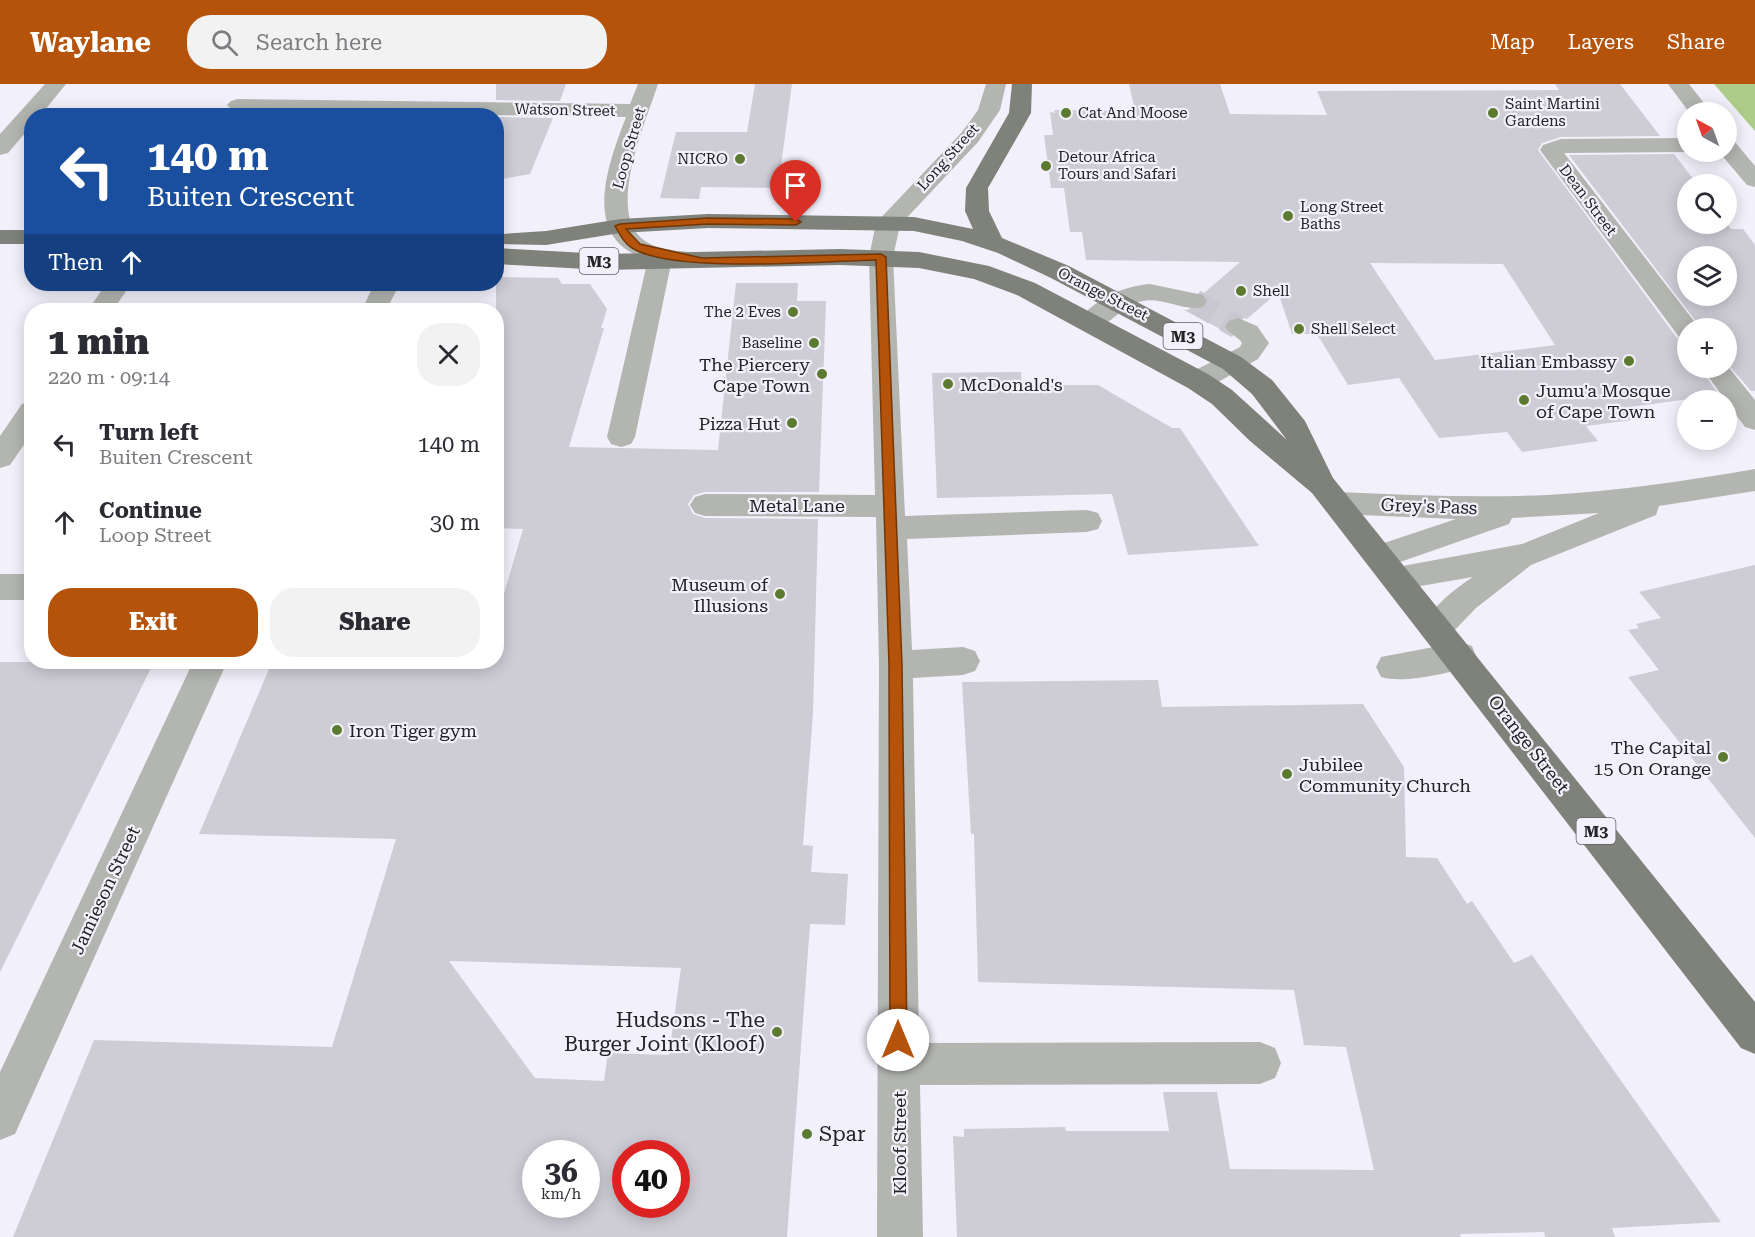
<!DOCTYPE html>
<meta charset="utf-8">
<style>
:root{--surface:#fff;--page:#f2f2f3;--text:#2b2b33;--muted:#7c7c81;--accent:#b45309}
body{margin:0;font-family:"Roboto Serif",serif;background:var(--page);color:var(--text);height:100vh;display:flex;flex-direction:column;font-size:22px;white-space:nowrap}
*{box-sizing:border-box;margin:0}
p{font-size:20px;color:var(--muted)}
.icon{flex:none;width:33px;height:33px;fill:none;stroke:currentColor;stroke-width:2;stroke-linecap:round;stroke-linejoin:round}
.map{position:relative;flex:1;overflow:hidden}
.drawer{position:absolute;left:24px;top:219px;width:480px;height:366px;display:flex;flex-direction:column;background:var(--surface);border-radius:24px;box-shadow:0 3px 15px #0003}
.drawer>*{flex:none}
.banner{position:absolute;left:24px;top:24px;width:480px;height:183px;border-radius:24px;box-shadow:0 3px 15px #0003;background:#1a4fa0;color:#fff;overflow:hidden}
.needle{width:39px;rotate:319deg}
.fabs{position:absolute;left:1677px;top:18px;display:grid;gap:12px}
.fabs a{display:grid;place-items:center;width:60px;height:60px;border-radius:50%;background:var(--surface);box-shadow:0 3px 15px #0003;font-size:30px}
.speed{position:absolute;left:522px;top:1056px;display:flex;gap:12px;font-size:30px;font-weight:700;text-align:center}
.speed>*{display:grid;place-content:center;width:78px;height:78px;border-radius:50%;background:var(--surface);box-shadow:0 3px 15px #0003;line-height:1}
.speed small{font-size:15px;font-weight:400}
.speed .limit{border:9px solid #d22;background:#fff;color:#111}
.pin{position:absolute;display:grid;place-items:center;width:51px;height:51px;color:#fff;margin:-62px -26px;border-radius:50% 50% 50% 0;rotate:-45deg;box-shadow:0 0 6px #0007}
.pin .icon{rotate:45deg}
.me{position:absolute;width:66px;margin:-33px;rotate:0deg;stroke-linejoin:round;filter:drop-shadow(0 0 4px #0008)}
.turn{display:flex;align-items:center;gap:21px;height:126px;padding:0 24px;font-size:27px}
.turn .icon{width:78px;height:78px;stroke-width:2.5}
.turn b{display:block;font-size:42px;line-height:51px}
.then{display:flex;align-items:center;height:57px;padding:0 24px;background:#0003;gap:12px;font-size:22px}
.round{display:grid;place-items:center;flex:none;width:63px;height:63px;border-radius:24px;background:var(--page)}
.headline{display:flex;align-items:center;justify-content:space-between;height:102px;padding:0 24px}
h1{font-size:36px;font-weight:800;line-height:45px}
.primary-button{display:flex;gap:12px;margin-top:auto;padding:12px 24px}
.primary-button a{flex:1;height:69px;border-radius:24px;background:var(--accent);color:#fff;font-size:24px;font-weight:800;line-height:69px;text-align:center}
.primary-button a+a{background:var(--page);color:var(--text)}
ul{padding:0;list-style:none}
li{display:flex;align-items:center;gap:18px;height:78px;padding:0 24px}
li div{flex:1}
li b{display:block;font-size:22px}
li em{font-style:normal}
header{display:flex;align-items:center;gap:36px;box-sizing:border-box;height:84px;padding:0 30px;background:var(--accent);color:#fff}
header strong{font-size:28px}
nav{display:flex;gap:33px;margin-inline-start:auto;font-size:21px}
.search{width:420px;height:54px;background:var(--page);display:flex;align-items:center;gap:15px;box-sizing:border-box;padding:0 21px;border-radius:24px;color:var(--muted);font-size:22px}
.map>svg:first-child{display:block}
</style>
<header>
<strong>Waylane</strong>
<div class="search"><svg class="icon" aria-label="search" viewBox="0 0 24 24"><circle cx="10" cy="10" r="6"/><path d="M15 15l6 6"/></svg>Search here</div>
<nav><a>Map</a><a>Layers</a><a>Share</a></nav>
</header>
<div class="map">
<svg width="1755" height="1153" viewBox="0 0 1755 1153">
<rect width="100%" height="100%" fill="#f2f0fa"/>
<path fill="#aecc89" d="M1714 0H1755V47Z"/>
<g fill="#ceccd5" fill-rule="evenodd">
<path d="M496 0H566L560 17 496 16Z"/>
<path d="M755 0H792L778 104 701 103 699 115 660 114 676 48H747Z"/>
<path d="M1129 0H1220L1230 30 1327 31 1317 7 1559 6 1555 0H1620L1660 52 1561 53 1542 59 1538 66 1677 254 1688 257V284H1700L1719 311 1630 323 1640 335 1586 342 1598 357 1522 368 1507 348 1439 354 1399 294 1348 301 1317 250H1292L1278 208 1247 235 1237 232 1228 235 1223 243 1226 248 1184 226 1205 224 1209 216 1204 209 1240 178 1086 176 1082 148H1070L1064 104H1051L1044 51H1053L1050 28 1055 29 1054 26 1135 27ZM1370 179 1503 180 1555 261 1435 276Z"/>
<path d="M496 33 553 34 530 90 496 96Z"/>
<path d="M1674 70 1697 100H1688V140L1726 139 1731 145H1743L1755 161V307H1751L1726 278V244H1701L1569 71ZM1688 172H1726V212H1688Z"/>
<path d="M496 193 558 194 562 200H590L607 225 601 244H604L569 363 718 366 736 199H798L797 217H826L819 408H705L694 411 688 420 693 430 705 434 818 435 813 630 803 761 813 762 811 788 848 790 845 841 810 840 787 1153H13L94 956 332 963 396 755 199 750 272 578H496V537L523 445 496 444ZM449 877 681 884 669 971 608 969 604 997 535 994ZM536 1070H586V1120H536ZM626 1070H676V1120H626Z"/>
<path d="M1021 288 1022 301H1098L1172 344H1180L1259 462 1128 471 1112 410 937 414 932 289Z"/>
<path d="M1755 481V754L1628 593 1659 586 1628 546 1639 544 1636 540 1661 534 1639 508Z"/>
<path d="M0 578H154L0 888Z"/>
<path d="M1158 596 1162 623 1363 620 1404 683 1406 773 1437 774 1467 820 1472 817 1514 879 1532 871 1721 1138 1612 1144 1615 1153H1545L1544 1148 1460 1150 1461 1153H957L953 1052 964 1053V1045L1065 1043 1066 1047H1169L1163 1008H1217L1230 1085 1374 1086 1346 963 1304 961 1294 906 978 898 974 750H971L962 598Z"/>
</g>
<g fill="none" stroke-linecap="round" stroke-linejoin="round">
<path stroke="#c9c7d0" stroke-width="24" stroke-dasharray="24 12" stroke-linecap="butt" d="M1194 217 1238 243"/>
<g fill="#b3b5b1" fill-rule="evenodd">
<path d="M45 0H66L40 32H32V41L8 69 0 71V50Z"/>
<path d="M638 0H658C647 35 604 130 645 157 662 169 689 166 709 171L712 176 709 181 700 184 671 180 635 353 631 360 621 363 611 360 607 353 648 175C579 157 608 80 626 33L238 27 231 25 227 21 231 17 238 15 630 20Z"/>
<path d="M986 0H1006L1000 26 978 58 900 141 893 173 905 432 1087 426 1098 429 1102 437 1098 445 1087 448 907 455 912 566 963 563 975 567 980 577 975 587 963 591 913 594 919 959 1260 958 1275 964 1281 979 1275 994 1260 1000 920 1001 923 1153H877L879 581 876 433 705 432 695 429 690 421 695 413 705 410 875 411 869 173 876 139 962 48 978 26Z"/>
<path d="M1668 0H1689L1711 28H1689Z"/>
<path d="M1688 54V68L1564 69 1697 241 1699 244H1688V255L1679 253 1540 66 1543 61 1561 55Z"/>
<path d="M1726 56 1734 57 1755 82V103L1747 101 1719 68H1726Z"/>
<path d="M106 200H131L113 226H88Z"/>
<path d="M374 200H400L386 226H362Z"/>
<path d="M1150 200 1203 211 1207 217 1203 223C1182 228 1161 211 1139 218 1117 224 1106 250 1082 244L1078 238C1093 215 1124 202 1150 200Z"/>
<path d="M1238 234 1257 242 1269 259 1258 275 1208 304 1198 306 1188 304 1184 297 1188 290 1240 263 1242 259C1237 252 1230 250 1225 243L1229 237Z"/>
<path d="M1726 280 1755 316V346L1745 343 1702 284H1726Z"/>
<path d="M32 317V349L10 381 0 384V352L22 320Z"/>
<path d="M1755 385V407L1659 422 1656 431 1531 481 1476 524 1448 553 1437 557 1426 553 1421 544C1432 523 1453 506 1473 493L1397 506 1386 503 1381 494 1386 485 1522 460 1599 429 1512 434 1509 440 1380 485 1369 482 1365 473 1369 464 1456 435 1337 430 1327 427 1322 419 1327 411 1337 408C1407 411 1477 414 1547 411 1617 407 1686 397 1755 385Z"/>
<rect x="0" y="490" width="32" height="26"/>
<path d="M1460 558 1472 562 1476 572 1472 582C1449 589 1403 600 1381 593L1376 583 1381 573Z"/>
<path d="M193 578H227L15 1050 0 1056V988Z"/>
</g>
<g fill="#7f827b" fill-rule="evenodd">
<path d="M1012 0H1032L1031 29 988 104 989 127 1002 154 1069 182 1241 273 1272 296 1305 337 1333 394 1755 918V970L1741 964 1312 409 1250 357 1212 320 1188 304 1017 211 974 195 919 184 840 181 605 186 496 180V164L605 170 840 165 919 168 989 182 1035 199 1208 290 1232 306 1287 356 1252 310 1223 285 1051 194 998 169 962 157 914 147 708 144 620 149 546 161 502 160 499 155 502 150 546 147 620 135 708 130 914 133 973 145 965 127 966 104 1009 29Z"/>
<rect x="0" y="146" width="32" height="14"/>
</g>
</g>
<path fill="#b45309" stroke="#753606" stroke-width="1.5" d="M708 134 796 135 801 138 796 141 708 140 626 145 640 160 702 174 881 170 886 173 902 581 907 956 904 962 898 965 892 962 890 956 889 581 876 176C822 177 674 190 632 164 624 159 620 151 615 142L620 140Z"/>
<g fill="#5d7b30" stroke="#f2f0fa" stroke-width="2">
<circle cx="1066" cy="29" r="6"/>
<circle cx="1493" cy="29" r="6"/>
<circle cx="740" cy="75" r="6"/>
<circle cx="1046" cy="82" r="6"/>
<circle cx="1288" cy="132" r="6"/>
<circle cx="1241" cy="207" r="6"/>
<circle cx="793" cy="228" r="6"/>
<circle cx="1299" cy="245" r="6"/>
<circle cx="814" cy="259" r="6"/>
<circle cx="1629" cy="277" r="6"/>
<circle cx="822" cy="290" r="6"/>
<circle cx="948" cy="300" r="6"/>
<circle cx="1524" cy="316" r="6"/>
<circle cx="792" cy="339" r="6"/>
<circle cx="780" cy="510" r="6"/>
<circle cx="337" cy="646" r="6"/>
<circle cx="1723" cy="673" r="6"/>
<circle cx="1287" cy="690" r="6"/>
<circle cx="777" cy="948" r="6"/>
<circle cx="807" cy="1050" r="6"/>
</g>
<g text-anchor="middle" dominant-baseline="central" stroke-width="4.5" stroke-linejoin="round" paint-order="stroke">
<g font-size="15" fill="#232326" stroke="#f2f0fa" text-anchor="start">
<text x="1505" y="20">Saint Martini<tspan x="1505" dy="17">Gardens</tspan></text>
<text x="1078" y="29">Cat And Moose</text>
<text x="1058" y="73">Detour Africa<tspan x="1058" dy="17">Tours and Safari</tspan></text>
<text x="728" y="75" text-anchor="end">NICRO</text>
<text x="1300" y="123">Long Street<tspan x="1300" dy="17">Baths</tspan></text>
<text x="1253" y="207">Shell</text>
<text x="781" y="228" text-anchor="end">The 2 Eves</text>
<text x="1311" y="245">Shell Select</text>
<text x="802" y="259" text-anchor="end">Baseline</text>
</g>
<g font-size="15" fill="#232326" stroke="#f2f0fa">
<text transform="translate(565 26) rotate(1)">Watson Street</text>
<text transform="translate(629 64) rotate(-74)">Loop Street</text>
<text transform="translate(948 73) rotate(-48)">Long Street</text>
<text transform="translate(1588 116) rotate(53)">Dean Street</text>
<text transform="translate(1103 210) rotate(27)">Orange Street</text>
</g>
<g fill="#f2f0fa" stroke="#616066" stroke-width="1.5">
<rect x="579.5" y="164" width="39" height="26" rx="4.5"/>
<rect x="1163.5" y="239" width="39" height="26" rx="4.5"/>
<rect x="1576.5" y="734" width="39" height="26" rx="4.5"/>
</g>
<g font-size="16" font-weight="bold" fill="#232326">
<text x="599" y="177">M3</text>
<text x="1183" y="252">M3</text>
<text x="1596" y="747">M3</text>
</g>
<g font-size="18" fill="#232326" stroke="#f2f0fa" text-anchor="end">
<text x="1617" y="277">Italian Embassy</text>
<text x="810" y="280">The Piercery<tspan x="810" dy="21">Cape Town</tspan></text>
<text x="960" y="300" text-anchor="start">McDonald's</text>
<text x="1536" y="306" text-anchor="start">Jumu'a Mosque<tspan x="1536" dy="21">of Cape Town</tspan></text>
<text x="780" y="339">Pizza Hut</text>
<text x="768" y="500">Museum of<tspan x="768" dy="21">Illusions</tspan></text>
<text x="349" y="646" text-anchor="start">Iron Tiger gym</text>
<text x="1711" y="663">The Capital<tspan x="1711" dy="21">15 On Orange</tspan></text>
<text x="1299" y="680" text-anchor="start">Jubilee<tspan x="1299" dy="21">Community Church</tspan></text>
</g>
<g font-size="18" fill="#232326" stroke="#f2f0fa">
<text x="797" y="421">Metal Lane</text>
<text transform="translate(1429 422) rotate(2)">Grey's Pass</text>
<text transform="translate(1529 660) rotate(52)">Orange Street</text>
<text transform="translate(105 806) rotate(-65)">Jamieson Street</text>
<text transform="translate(899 1059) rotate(-90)">Kloof Street</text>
</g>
<g font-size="21" fill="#232326" stroke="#f2f0fa" text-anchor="end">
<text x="765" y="936">Hudsons - The<tspan x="765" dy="24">Burger Joint (Kloof)</tspan></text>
<text x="819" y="1050" text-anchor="start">Spar</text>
</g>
</g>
</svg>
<div class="fabs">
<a><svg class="needle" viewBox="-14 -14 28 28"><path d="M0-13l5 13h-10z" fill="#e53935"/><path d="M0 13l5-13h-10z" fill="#7c7c81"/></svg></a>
<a><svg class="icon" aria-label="search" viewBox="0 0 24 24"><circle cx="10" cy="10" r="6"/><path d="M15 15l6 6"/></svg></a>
<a><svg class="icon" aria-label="layers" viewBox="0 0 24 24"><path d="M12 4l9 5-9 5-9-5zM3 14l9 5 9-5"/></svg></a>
<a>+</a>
<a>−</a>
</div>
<div class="speed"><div>36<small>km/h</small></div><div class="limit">40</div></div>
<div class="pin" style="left:796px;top:138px;background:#d93025"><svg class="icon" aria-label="arrive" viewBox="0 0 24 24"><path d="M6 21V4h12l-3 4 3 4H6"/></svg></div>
<svg class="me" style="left:898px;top:956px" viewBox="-20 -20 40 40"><circle r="19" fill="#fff"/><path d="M0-13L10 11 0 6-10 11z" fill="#b45309"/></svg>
<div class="banner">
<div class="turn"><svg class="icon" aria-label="left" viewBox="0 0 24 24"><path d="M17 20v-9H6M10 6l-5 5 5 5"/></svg><div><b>140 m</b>Buiten Crescent</div></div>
<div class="then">Then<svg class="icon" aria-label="ahead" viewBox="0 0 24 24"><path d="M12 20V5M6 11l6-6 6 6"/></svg></div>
</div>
<section class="drawer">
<div class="headline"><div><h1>1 min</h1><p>220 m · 09:14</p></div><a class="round"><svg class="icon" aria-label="close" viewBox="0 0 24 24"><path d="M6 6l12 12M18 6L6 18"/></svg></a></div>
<ul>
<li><svg class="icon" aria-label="left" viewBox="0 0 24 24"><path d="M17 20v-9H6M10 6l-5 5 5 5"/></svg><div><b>Turn left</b><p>Buiten Crescent</p></div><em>140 m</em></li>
<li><svg class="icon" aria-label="ahead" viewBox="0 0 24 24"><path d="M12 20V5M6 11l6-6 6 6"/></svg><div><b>Continue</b><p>Loop Street</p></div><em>30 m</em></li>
</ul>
<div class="primary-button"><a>Exit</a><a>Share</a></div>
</section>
</div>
